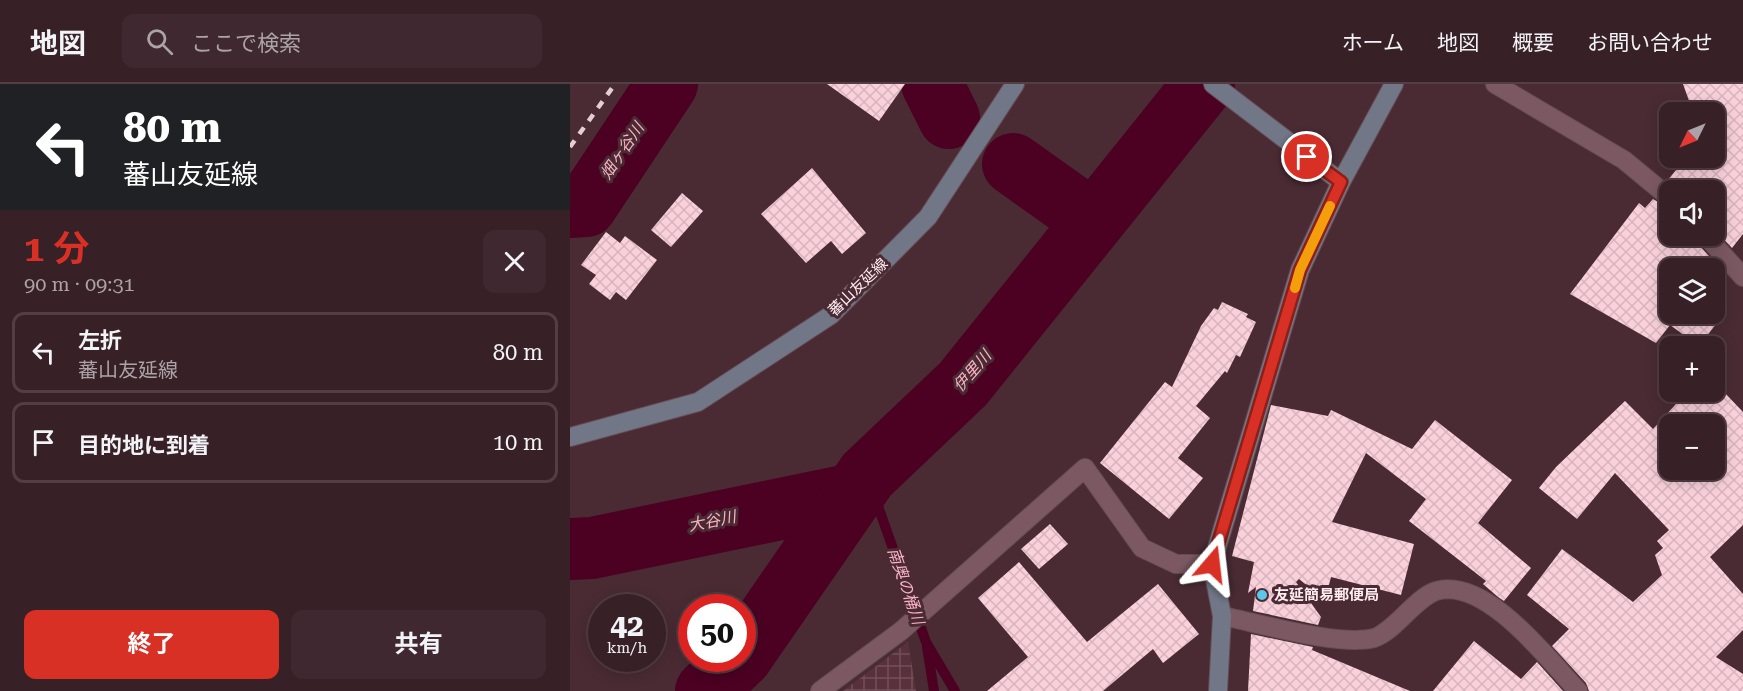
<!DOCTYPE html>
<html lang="ja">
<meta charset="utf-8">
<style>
:root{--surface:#382027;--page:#3f282f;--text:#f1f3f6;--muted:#aba3a7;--line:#523e44;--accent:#d93025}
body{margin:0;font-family:"Roboto Serif","Noto Sans JP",serif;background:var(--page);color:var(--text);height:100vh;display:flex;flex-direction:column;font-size:22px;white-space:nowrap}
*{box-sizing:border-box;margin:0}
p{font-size:20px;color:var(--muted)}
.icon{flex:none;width:33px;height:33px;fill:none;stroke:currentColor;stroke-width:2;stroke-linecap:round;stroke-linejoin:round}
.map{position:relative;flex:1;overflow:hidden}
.details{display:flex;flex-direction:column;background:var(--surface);width:570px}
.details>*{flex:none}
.guide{background:#202124;color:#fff;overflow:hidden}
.needle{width:39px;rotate:227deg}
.fabs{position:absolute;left:1089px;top:18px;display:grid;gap:12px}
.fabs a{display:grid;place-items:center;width:66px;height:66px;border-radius:12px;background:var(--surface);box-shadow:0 3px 15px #0003,0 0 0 2px var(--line);font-size:30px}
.speed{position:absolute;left:18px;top:510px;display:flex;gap:12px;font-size:30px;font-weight:700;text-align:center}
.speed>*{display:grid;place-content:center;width:78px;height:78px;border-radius:50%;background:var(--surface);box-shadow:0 3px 15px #0003,0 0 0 2px var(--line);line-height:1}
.speed small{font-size:15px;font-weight:400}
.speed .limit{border:9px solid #d22;background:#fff;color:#111}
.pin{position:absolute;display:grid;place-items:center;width:51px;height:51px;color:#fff;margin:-26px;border:3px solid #fff;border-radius:50%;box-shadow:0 2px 6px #0007}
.me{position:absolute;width:66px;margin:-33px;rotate:17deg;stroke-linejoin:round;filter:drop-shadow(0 0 4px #0008)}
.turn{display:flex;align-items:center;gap:21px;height:126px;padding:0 24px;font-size:27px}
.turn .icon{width:78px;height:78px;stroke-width:2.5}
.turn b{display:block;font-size:42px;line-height:51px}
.round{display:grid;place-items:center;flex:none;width:63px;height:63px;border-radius:12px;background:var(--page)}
.summary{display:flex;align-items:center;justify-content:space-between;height:102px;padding:0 24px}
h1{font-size:36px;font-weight:700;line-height:45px;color:var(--accent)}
.button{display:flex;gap:12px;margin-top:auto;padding:12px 24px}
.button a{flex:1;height:69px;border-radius:12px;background:var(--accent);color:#fff;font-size:24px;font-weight:700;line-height:69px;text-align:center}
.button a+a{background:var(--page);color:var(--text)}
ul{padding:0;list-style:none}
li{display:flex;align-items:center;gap:18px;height:81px;margin:0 12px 9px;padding:0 12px;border:3px solid var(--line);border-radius:12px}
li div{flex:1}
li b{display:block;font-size:22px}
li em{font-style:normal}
header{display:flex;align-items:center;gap:36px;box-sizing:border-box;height:84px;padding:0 30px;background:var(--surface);border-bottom:2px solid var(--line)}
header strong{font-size:28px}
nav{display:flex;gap:33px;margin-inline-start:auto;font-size:21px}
.search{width:420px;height:54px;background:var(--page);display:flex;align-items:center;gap:15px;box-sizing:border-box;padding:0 21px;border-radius:12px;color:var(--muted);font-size:22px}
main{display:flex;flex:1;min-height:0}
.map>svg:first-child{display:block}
</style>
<header>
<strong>地図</strong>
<div class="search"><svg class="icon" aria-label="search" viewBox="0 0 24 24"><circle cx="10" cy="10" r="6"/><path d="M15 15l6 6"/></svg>ここで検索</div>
<nav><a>ホーム</a><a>地図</a><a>概要</a><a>お問い合わせ</a></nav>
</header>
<main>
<section class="details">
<div class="guide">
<div class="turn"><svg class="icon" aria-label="left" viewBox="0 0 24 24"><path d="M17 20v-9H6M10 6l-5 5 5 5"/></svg><div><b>80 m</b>蕃山友延線</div></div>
</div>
<div class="summary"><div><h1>1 分</h1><p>90 m · 09:31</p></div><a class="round"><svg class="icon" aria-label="close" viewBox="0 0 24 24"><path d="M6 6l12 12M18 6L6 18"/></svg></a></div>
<ul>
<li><svg class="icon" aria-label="left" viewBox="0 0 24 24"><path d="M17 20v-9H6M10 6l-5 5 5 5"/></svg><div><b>左折</b><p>蕃山友延線</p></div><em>80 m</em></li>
<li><svg class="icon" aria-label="arrive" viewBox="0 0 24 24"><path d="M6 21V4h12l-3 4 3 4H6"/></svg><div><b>目的地に到着</b></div><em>10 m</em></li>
</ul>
<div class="button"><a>終了</a><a>共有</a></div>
</section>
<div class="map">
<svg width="1173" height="607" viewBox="0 0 1173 607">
<defs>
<pattern id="industrial-grid" width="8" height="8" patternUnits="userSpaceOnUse" patternTransform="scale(1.5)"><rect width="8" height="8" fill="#58313c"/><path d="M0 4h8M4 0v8" fill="none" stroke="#714f59"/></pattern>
<pattern id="building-cross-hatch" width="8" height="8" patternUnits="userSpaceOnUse" patternTransform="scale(1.5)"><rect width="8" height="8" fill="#fad1db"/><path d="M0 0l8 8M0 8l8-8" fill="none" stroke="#d7b5be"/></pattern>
</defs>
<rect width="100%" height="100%" fill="#4a2b34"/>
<path fill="url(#industrial-grid)" d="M338 558 346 607H273Z"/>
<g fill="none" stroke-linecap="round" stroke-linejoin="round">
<g stroke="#4c0022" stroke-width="10">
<path d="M297 391 356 558 385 607"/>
<path d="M357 563 364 607"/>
</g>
<g stroke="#4c0022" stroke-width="62">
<path d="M362 0 379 34"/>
<path d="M443 80 523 137"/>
<path d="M0 123 16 122 97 0"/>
<path d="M0 465 22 464 283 410"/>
<path d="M172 572 297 391 393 300 634 0"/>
<path d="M136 607 170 574"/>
</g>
</g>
<g fill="url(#building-cross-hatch)" fill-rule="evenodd">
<path d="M257 0H335L309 37Z"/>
<path d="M1113 0H1173V150L1162 164 1144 145V106H1108L1097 97 1116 74H1144V28H1123Z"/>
<path d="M242 84 296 149 272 170 261 157 236 179 191 130Z"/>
<path d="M112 109 133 127 101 163 81 146Z"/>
<path d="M1083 115 1100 125V152H1125L1128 160 1148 182 1144 186 1100 184V230H1144V224L1153 231 1129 262 1100 241 1086 259 1000 210 1069 119 1075 124Z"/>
<path d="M36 148 50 159 55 152 87 176 56 216 46 208 40 216 19 200 26 191 11 181Z"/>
<path d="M652 218 678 230 676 233 686 238 670 273 666 271 657 289 655 287 626 322 640 334 608 374 633 394 599 435 530 379 595 298 602 303 631 242 644 224 648 226Z"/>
<path d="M1117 308H1154L1173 328V441L1140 473 1173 510V546L1146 573 1173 590V607H1019L1016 599 982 562 999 545 957 511 992 465 1063 518 1092 491 1085 471 1093 464 1087 457 1099 446 1045 389 1007 435 969 404 986 383 1055 317 1083 345ZM1100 340H1144V386H1100Z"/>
<path d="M701 321 758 332 761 326 842 365 865 336 942 396 908 439 961 484 934 517 928 513 913 500 916 497 839 437 856 415 796 369 762 438 844 460 831 511 761 493 755 516 729 495 726 498 751 533 748 541 683 527 686 503 678 509 684 478 662 472Z"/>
<path d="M480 440 498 460 469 485 451 465Z"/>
<path d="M449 478 517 558 588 500 629 550 593 579 583 565 533 607H417L458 573 408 514Z"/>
<path d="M681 550 743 563 742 566 840 607H678Z"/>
<path d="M904 557 951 595 967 578 993 607H863Z"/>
</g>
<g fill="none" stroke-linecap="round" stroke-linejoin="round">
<g stroke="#654c53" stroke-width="20">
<g id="street">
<path d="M925 0 1054 76 1100 114"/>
<path d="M1136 152 1173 193"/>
<path d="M652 532C689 539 769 563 804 554 824 548 845 514 866 507 915 492 978 575 1008 607"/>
<path d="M250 607 331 547 515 384 572 464 606 480H642"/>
</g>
</g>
<g stroke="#654c53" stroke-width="20">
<g id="secondary">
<path d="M643 0 771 98"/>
<path d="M0 353 128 318 261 231 358 133 445 0"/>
<path d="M648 607 652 532 642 480 730 186 771 98 824 0"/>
</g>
</g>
<use href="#street" stroke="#7c5962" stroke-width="18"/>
<use href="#secondary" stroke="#717787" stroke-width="18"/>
<path stroke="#e3ced3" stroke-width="4.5" stroke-dasharray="8 8" stroke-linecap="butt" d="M0 63 45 0"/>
</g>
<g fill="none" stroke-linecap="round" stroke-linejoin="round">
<g stroke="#8d1f18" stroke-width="15">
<path id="route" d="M642 480 730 186 771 98 737 73"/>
</g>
<use href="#route" stroke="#d93025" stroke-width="10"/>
<path stroke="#f59e0b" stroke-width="10" d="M725 204 730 186 760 122"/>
</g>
<circle fill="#5cc7e8" stroke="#4a2b34" stroke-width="2" cx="692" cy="511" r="6"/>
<g text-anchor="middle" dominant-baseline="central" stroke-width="6" stroke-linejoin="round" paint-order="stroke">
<g font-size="15" fill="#ffedf1" stroke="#4a2b34">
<text transform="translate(288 203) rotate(-44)">蕃山友延線</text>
</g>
<g font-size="15" font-weight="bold" fill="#ffedf1" stroke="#4a2b34" text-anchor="start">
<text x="704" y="511">友延簡易郵便局</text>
</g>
<g font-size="16" font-style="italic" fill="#f9b3c5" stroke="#4a2b34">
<text transform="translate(52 67) rotate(-56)">畑ヶ谷川</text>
<text transform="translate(402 287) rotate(-49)">伊里川</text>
<text transform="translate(142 437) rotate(-11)">大谷川</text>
<text transform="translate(336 502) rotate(71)">南奥の桶川</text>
</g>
</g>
</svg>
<div class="fabs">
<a><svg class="needle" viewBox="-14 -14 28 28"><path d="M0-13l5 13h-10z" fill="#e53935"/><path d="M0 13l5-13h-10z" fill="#aba3a7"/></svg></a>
<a><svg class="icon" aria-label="sound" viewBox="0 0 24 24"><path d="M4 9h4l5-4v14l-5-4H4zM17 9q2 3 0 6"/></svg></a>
<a><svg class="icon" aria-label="layers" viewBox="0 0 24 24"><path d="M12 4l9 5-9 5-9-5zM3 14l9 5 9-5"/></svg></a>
<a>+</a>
<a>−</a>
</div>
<div class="speed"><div>42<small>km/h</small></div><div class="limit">50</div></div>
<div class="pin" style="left:737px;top:73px;background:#d93025"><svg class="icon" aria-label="arrive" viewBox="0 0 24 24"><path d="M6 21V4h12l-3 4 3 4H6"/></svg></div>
<svg class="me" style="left:642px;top:480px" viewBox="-20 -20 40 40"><path d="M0-17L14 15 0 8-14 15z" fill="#d93025" stroke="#fff" stroke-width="4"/></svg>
</div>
</main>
